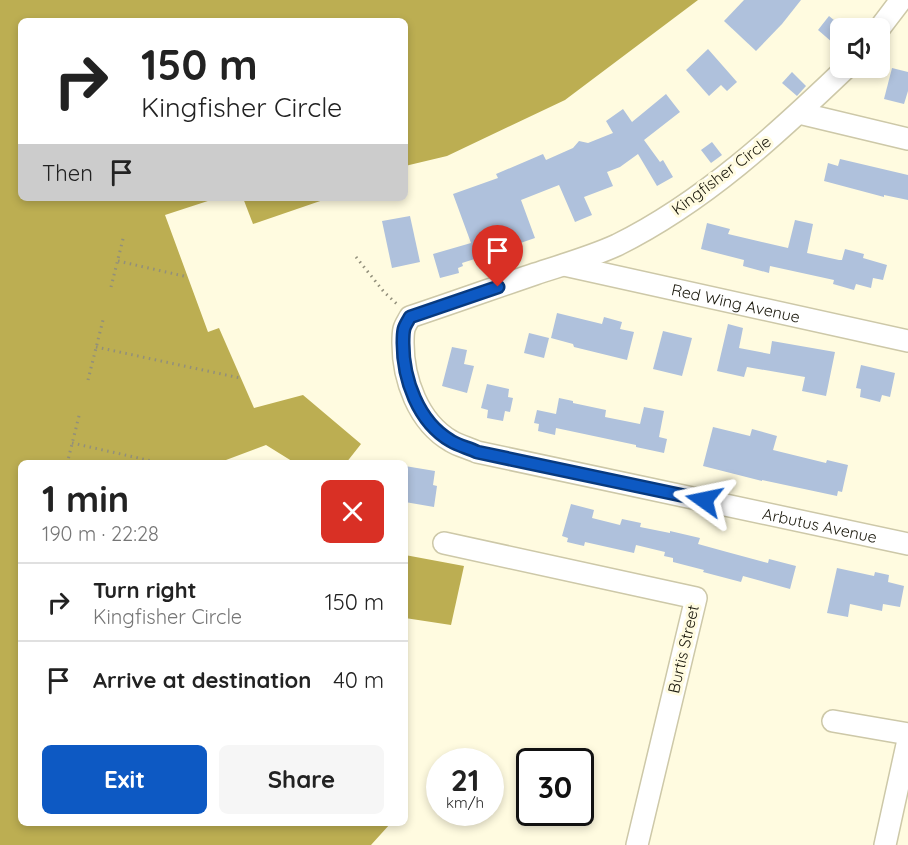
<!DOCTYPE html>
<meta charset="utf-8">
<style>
:root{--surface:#fff;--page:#f6f6f6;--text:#222;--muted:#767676;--line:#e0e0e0;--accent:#0d59c3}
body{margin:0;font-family:Quicksand,sans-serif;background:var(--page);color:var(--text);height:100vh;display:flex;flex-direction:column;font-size:22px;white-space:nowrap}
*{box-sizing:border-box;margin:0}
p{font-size:20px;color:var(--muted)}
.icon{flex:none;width:33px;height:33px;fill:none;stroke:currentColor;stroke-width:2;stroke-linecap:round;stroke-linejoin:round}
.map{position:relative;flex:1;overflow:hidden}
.panel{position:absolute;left:18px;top:460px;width:390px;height:366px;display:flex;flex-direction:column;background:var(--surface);border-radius:9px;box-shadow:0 3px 9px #0003}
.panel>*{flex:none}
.top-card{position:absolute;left:18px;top:18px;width:390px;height:183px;border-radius:9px;box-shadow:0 3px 9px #0003;background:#fff;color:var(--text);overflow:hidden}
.buttons{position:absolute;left:830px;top:18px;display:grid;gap:12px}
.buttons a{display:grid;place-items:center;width:60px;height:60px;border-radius:9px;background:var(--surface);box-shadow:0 3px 9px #0003;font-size:30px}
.speed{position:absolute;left:426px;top:748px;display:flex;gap:12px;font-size:30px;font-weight:700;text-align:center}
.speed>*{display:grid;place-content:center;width:78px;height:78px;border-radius:50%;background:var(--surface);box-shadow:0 3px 9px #0003;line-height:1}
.speed small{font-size:15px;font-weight:400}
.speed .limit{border:3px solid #111;border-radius:9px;background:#fff;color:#111}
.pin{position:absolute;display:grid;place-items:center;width:51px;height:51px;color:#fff;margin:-62px -26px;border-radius:50% 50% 50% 0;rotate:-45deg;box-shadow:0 0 6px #0007}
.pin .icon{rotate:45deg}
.me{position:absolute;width:66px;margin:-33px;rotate:282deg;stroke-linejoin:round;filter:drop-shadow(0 0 4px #0008)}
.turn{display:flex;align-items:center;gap:21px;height:126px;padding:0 24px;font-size:27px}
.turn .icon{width:78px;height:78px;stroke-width:2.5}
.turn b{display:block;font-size:42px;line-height:51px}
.then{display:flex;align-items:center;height:57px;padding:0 24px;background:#0003;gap:12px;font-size:22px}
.round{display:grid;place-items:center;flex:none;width:63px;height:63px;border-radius:9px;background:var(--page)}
.headline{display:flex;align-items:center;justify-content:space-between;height:102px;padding:0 24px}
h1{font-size:36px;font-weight:700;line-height:45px}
.button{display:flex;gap:12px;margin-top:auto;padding:12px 24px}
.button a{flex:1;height:69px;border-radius:9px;background:var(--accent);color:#fff;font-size:24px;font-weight:700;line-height:69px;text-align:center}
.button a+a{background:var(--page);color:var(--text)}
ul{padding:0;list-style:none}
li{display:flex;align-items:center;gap:18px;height:78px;padding:0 24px;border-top:2px solid var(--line)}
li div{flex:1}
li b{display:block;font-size:22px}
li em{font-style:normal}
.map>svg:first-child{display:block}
</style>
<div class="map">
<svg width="908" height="845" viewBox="0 0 908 845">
<rect width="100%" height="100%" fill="#fffbe0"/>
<g fill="#bcae52">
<path d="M0 0H698L565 100 447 156 405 166V21H21V198H217L165 215 208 332 219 328 254 408 303 395 361 444 346 463H295L266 445 218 463 21 464V824H390L371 845H0Z"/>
<path d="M243 198H329L253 224Z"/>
<path d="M405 555 464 566 451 625 405 618Z"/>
</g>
<g fill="#afc1dc">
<path d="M744 0H801L782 24 756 51 724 21Z"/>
<path d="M829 16 840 25V49L818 30Z"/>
<path d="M708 49 737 82 727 91 721 85 709 96 686 70Z"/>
<path d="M892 68 908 72V91L904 104 884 99Z"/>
<path d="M792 72 806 86 797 96 782 83Z"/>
<path d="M666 94 680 112 644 140 660 162 663 160 673 177 657 186 638 154 620 167 607 172 613 186 584 197 592 215 575 222 559 185 521 200 535 238 503 249V250L462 263 463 266 458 268 459 273 440 278 433 254 471 243 453 194 498 178 496 174 543 154 546 160 573 148 579 141 588 143 613 133 606 121 623 109 632 122Z"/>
<path d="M712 142 722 155 711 163 701 150Z"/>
<path d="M840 159 908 175V200L884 195V197L824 181 828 163 838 166Z"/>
<path d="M410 216 420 262 392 268 382 221Z"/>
<path d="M795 220 813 224 807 253 839 260H842L845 249 864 254 863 258 887 265 883 280 873 278 871 288 856 284 854 290 833 284 834 280 770 266 769 273 743 266 744 260 701 249 707 223 730 229 728 234 788 248Z"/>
<path d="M557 313 602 324 604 317 622 322 620 329 634 332 627 360 574 347 573 344 551 338Z"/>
<path d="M728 324 743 328 739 348 770 354 772 341 835 352 826 396 802 391 805 377 747 367 744 377 717 371Z"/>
<path d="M663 331 692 338 682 376 653 369Z"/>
<path d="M529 333 549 338 544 358 524 353Z"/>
<path d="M452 347 467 350 464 364 474 366 467 393 442 386Z"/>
<path d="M861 365 895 373 890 397 882 395 880 402 860 397 861 389 856 388Z"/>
<path d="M487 384 509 389 508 397 513 398 510 412 505 411 503 421 487 418 488 410 481 408Z"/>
<path d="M559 398 573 401V403L606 410 605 417 640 424 644 407 664 411 659 437 667 439 664 453 636 447V445L556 428 555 435 538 431 539 424 534 423 537 410 556 414Z"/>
<path d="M713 427 750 436 752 429 777 436 773 450 826 463 827 460 848 465 842 492 838 491 837 496 762 480V481L703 466Z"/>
<path d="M405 466 435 471 433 485 437 486 434 507 405 502Z"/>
<path d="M571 504 594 510 592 518 620 525 622 519 641 523 640 527 670 533V531L700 538 698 544 727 552 768 563 769 559 796 566 790 589 743 576 741 582 703 572 704 570 673 562V558L664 556 665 552 636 545 634 553 585 542 584 546 567 542 568 538 562 536Z"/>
<path d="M837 568 874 576 875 572 889 575 888 582 904 586 900 607 883 604 882 611 850 604 848 617 827 613Z"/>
</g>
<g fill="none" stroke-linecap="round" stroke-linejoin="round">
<g stroke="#cdc8a8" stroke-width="24">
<g id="street">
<path d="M879 29 901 0"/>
<path id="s1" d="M846 68C777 134 704 202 617 245 591 257 562 265 535 274 494 288 452 303 410 317 408 321 405 325 404 329 403 333 403 339 403 343 403 379 418 422 451 441 459 446 469 448 477 452L908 544"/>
<path d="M799 113 908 139"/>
<path id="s2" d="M564 265 908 341"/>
<path d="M444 543 696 598 637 845"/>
<path d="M833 721 908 734"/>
<path d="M885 845 908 740"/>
</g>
</g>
<g stroke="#928f7b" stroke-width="3" stroke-dasharray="1.5 4.5" stroke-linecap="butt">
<path d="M356 257 384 292 398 305"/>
<path d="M118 261 188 277"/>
<path d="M111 287 124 235"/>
<path d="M96 347 240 378"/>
<path d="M88 380 104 316"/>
<path d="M72 443 165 464"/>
<path d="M67 464 80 412"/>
</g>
<use href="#street" stroke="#fff" stroke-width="21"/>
</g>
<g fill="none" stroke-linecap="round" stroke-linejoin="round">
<g stroke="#083a7f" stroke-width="15">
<path id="route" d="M498 287 410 317C408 321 405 325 404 329 403 333 403 339 403 343 403 379 418 422 451 441 459 446 469 448 477 452L704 500"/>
</g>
<use href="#route" stroke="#0d59c3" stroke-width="10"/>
</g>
<g text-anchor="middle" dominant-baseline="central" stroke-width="6" stroke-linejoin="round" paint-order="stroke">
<g font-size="16" fill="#19170b" stroke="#fffbe0">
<text transform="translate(721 175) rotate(-37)">Kingfisher Circle</text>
<text stroke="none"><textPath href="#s2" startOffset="176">Red Wing Avenue</textPath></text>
<text stroke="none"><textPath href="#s1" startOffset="1030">Arbutus Avenue</textPath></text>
<text transform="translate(683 649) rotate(-77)">Burtis Street</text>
</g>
</g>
</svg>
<div class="buttons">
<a><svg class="icon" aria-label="sound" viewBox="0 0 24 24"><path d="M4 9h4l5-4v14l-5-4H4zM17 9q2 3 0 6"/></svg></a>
</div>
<div class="speed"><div>21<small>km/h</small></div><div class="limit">30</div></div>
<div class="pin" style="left:498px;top:287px;background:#d93025"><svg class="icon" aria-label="arrive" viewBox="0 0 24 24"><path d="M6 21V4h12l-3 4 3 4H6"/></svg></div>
<svg class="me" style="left:704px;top:500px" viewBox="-20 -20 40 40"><path d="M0-17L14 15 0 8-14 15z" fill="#0d59c3" stroke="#fff" stroke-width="4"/></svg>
<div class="top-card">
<div class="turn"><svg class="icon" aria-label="right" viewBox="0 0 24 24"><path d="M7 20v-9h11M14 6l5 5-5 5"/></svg><div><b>150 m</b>Kingfisher Circle</div></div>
<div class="then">Then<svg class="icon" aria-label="arrive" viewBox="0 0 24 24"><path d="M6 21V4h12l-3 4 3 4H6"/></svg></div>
</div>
<section class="panel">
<div class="headline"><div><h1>1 min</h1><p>190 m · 22:28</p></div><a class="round" style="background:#d93025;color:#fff"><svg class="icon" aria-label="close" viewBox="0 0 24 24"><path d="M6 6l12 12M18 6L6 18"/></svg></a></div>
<ul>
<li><svg class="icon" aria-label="right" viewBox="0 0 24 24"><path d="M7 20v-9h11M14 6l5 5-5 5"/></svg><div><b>Turn right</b><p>Kingfisher Circle</p></div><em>150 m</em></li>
<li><svg class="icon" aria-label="arrive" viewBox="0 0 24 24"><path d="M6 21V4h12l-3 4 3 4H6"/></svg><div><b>Arrive at destination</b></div><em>40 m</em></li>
</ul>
<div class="button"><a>Exit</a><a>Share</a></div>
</section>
</div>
